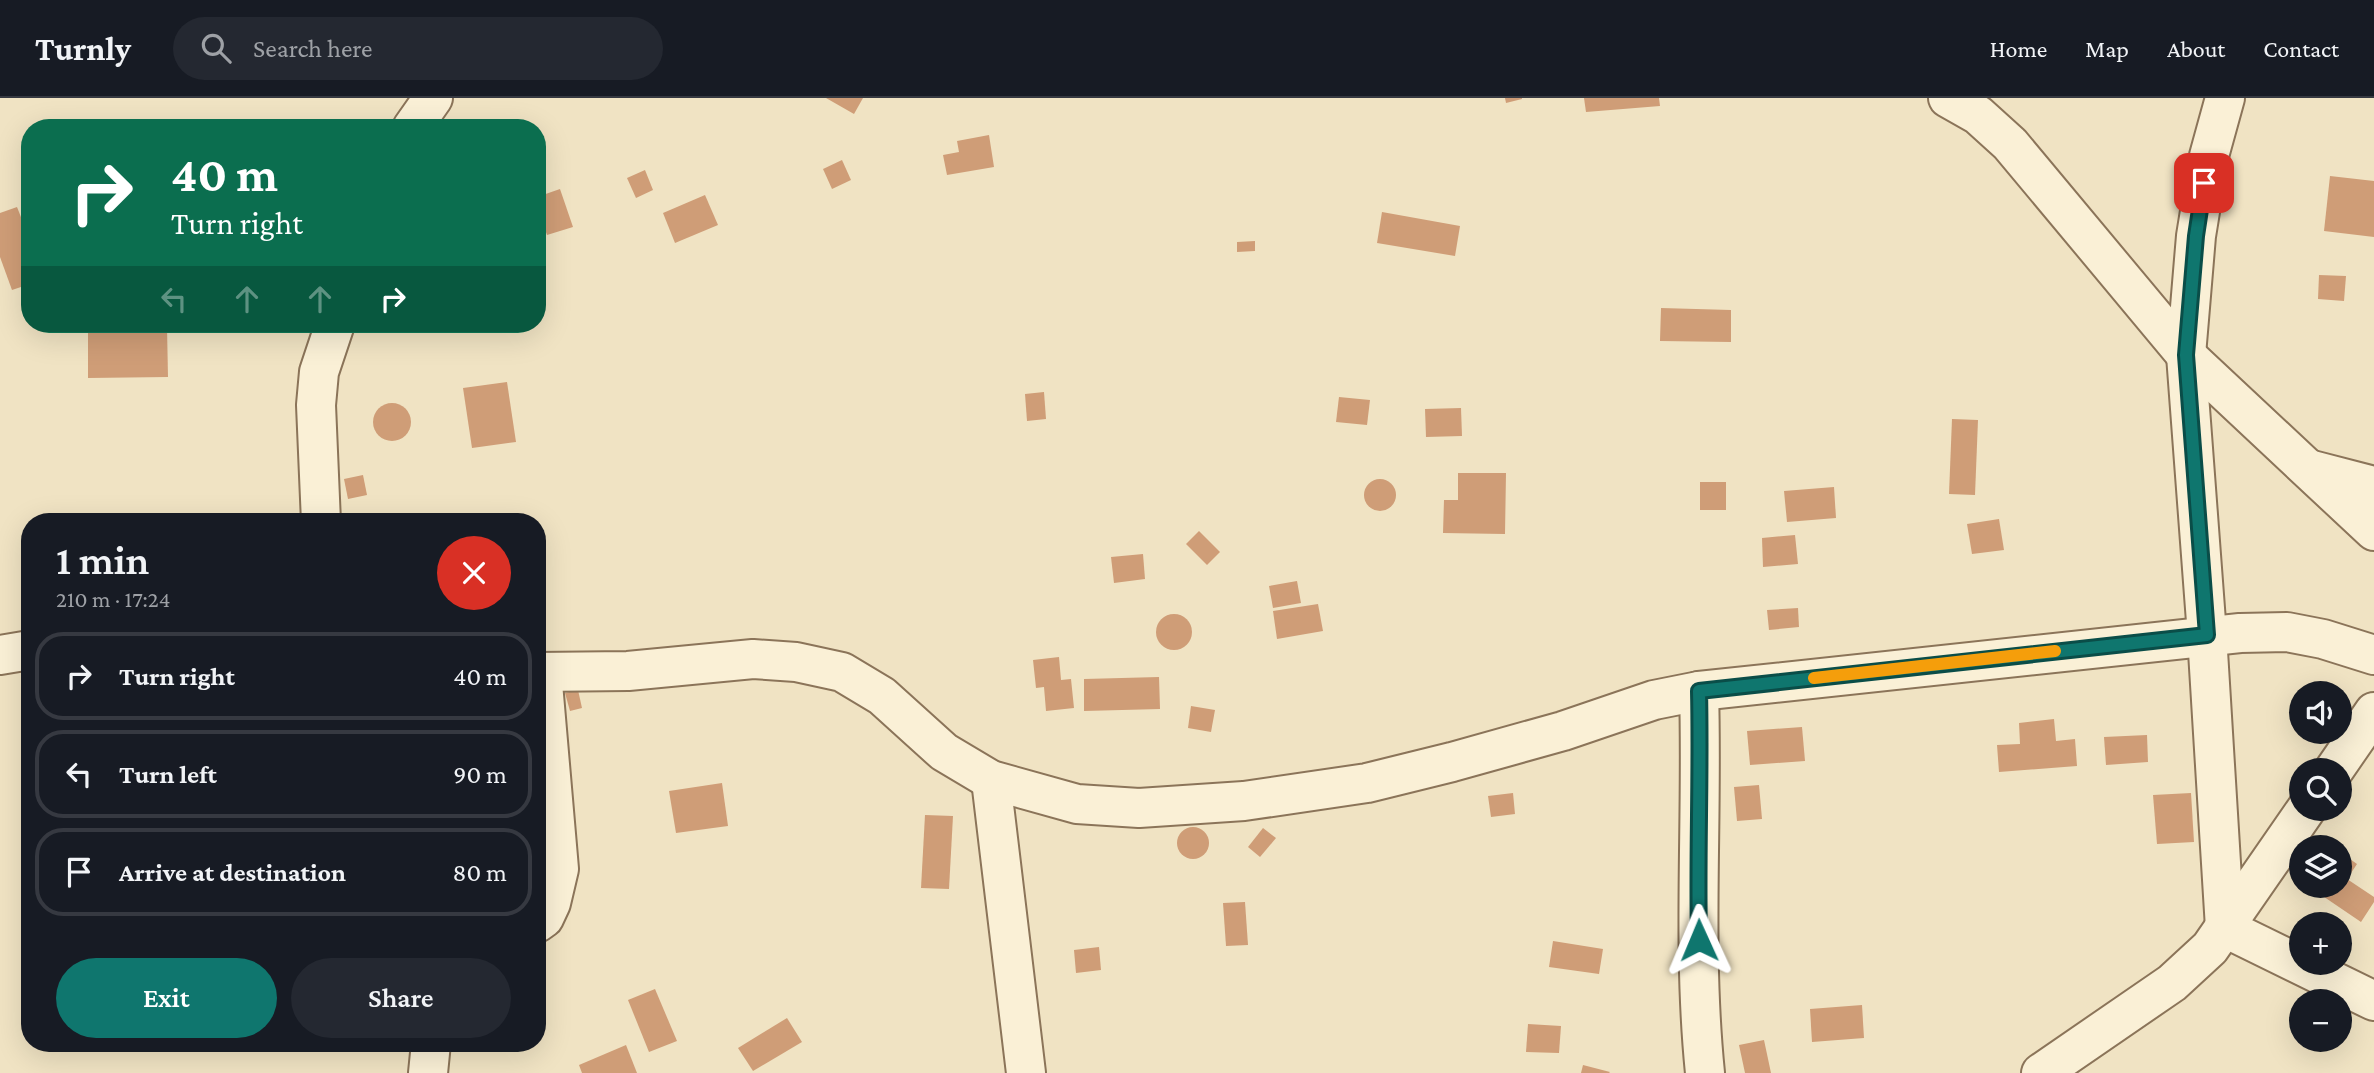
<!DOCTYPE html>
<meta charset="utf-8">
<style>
:root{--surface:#171b24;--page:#242831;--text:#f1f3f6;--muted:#9ea1a6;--line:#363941;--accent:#0f766e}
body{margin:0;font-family:"Crimson Pro",serif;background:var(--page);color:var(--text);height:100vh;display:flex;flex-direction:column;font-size:26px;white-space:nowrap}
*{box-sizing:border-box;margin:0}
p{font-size:23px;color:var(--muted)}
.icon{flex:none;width:38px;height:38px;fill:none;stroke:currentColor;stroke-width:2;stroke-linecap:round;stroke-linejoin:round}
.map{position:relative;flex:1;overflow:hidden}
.side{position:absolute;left:21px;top:415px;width:525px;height:539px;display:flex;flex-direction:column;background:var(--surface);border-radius:28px;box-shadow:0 7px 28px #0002}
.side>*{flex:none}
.guide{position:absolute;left:21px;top:21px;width:525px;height:214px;border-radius:28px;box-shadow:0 7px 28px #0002;background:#0b6e4f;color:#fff;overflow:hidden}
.fabs{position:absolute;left:2289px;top:583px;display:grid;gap:14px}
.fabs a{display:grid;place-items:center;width:63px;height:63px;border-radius:50%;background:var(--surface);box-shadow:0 7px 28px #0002;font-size:35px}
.pin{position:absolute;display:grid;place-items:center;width:60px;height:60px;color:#fff;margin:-30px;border-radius:14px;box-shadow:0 4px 10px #0006}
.me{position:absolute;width:77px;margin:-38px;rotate:359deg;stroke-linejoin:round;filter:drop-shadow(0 0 5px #0008)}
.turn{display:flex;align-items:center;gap:24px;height:147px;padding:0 35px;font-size:32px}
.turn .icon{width:91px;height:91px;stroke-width:2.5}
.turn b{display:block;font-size:49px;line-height:60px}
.lanes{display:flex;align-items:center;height:66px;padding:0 35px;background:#0003;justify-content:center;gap:35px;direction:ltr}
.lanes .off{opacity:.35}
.round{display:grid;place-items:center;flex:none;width:74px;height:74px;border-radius:37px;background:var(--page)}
.summary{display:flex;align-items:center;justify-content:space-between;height:119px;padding:0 35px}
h1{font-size:42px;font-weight:600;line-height:52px}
.cta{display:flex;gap:14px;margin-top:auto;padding:14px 35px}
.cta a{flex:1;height:80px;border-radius:42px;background:var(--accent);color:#fff;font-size:28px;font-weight:600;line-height:80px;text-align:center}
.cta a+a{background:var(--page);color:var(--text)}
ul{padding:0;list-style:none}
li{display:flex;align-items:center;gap:21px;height:88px;margin:0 14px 10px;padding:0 21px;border:4px solid var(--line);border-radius:28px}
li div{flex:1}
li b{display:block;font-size:26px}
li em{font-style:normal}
header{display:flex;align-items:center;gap:42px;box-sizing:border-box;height:98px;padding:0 35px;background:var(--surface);border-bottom:2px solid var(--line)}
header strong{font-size:33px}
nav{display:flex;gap:38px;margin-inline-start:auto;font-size:24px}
.search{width:490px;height:63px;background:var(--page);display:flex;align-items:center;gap:18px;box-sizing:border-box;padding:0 24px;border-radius:38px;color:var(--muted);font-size:26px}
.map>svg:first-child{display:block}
</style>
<header>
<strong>Turnly</strong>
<div class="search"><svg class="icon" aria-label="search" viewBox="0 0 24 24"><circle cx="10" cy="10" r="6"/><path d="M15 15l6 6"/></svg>Search here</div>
<nav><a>Home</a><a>Map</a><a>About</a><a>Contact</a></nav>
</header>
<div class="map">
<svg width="2374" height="975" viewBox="0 0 2374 975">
<rect width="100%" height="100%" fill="#f0e3c3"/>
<g fill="#cf9d77">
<path d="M826 0H863L854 16Z"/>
<path d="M1505 0H1522V1L1506 5Z"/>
<path d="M1584 0H1659L1660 8 1586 14Z"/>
<path d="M989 37 994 69 947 77 943 57 959 54 957 43Z"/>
<path d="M842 62 851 82 832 91 823 71Z"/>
<path d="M645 72 653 92 636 100 627 80Z"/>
<path d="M2330 78 2374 83V139L2324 133Z"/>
<path d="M560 91 573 129 547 137 537 108V99Z"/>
<path d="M705 97 718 127 675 145 663 115Z"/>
<path d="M17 109 30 142V186L12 192 0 159V115Z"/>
<path d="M1382 114 1460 128 1455 158 1377 145Z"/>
<path d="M1255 143V153L1237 154V144Z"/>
<path d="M2319 177 2346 178 2344 203 2318 201Z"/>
<path d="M1661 210 1731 212V244L1660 243Z"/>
<path d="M167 229 168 279 88 280V231Z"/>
<path d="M507 284 516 344 472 350 463 290Z"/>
<path d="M1044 294 1046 321 1027 323 1025 296Z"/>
<path d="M1339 299 1370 302 1367 327 1336 324Z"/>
<circle cx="392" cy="324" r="19"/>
<path d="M1461 310 1462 338 1426 339 1425 311Z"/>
<path d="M1952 321 1978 322 1975 397 1949 396Z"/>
<path d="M1458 375H1506L1505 436 1443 435 1444 402H1458Z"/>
<path d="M363 377 367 397 348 401 344 381Z"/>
<circle cx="1380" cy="397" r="16"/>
<rect x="1700" y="384" width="26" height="28"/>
<path d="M1834 389 1836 420 1787 424 1784 393Z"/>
<path d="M1999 421 2004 452 1972 456 1967 426Z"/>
<path d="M1199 433 1220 454 1207 467 1186 446Z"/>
<path d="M1795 437 1798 466 1763 469 1762 440Z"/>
<path d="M1143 456 1145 481 1114 485 1111 459Z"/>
<path d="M1297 483 1301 505 1273 510 1269 488Z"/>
<path d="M1318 506 1323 533 1277 541 1273 513Z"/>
<path d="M1798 510 1799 529 1769 532 1767 512Z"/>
<circle cx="1174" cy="534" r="18"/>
<path d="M1059 559 1061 582 1071 581 1074 610 1046 613 1044 589 1036 590 1033 562Z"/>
<path d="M1159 579 1160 611 1084 613V581Z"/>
<path d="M578 592 582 610 570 613 565 595Z"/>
<path d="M1191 608 1215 612 1211 634 1188 630Z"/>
<path d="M2054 621 2056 643 2075 641 2077 668 1999 674 1997 647 2020 646 2019 625Z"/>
<path d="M1802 629 1805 663 1750 667 1747 633Z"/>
<path d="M2147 637 2148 664 2106 667 2104 639Z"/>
<path d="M722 685 728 728 676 735 669 693Z"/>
<path d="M1759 687 1762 721 1737 723 1734 689Z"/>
<path d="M1513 695 1515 716 1491 719 1488 698Z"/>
<path d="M2191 695 2194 744 2157 746 2153 697Z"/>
<path d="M925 717 953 718 949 791 921 790Z"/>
<circle cx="1193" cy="745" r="16"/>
<path d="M1263 730 1276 740 1260 759 1248 749Z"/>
<path d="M2340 754 2357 766 2347 781 2374 799V804L2361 824 2308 788H2340Z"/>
<path d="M1245 804 1248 847 1226 848 1223 805Z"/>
<path d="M1553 843 1603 851 1599 876 1549 869Z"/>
<path d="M1099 849 1101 872 1076 875 1074 852Z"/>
<path d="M655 891 677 943 649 954 628 902Z"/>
<path d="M1862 907 1864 940 1812 944 1810 911Z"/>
<path d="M787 920 802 944 753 973 738 950Z"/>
<path d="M1528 926 1561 928 1559 955 1526 954Z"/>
<path d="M1764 942 1771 975H1745L1739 947Z"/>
<path d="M626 947 637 975H582L579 967Z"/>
<path d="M1583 967 1610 974 1609 975H1581Z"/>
</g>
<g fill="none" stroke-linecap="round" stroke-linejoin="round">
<g stroke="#8b7459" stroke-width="42">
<g id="minor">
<path d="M1948 0 1978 17 2010 46 2186 257 2374 433"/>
<path d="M412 30 433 0"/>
<path d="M2312 372 2374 388"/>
<path d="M321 424 316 307 319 274 335 226"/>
<path d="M0 557 30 552"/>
<path d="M537 574 628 573 753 561 796 564 842 574 882 598 944 654 991 682 1077 706 1139 710 1244 703 1367 685 1452 664 1563 633 1654 602 1699 593 2240 535 2287 534 2323 541 2374 557"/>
<path d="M1699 593C1703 720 1692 848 1705 975"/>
<path d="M2334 672 2374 614"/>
<path d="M991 682 1026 975"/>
<path d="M537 825 544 820 551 805 559 771 542 574"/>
<path d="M2225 830 2207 537 2186 257 2196 138 2209 58 2225 0"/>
<path d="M2225 830 2374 903"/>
<path d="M428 975 431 945"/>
<path d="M2041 975 2172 885 2210 850 2307 710"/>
</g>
</g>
<use href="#minor" stroke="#faf0d6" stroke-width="38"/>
</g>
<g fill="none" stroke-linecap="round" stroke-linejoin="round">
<g stroke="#0a4d48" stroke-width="18">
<path id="route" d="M1699 842C1697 759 1701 676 1699 593L2207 537 2186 257 2196 138 2204 85"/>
</g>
<use href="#route" stroke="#0f766e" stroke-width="12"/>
<path stroke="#f59e0b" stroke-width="12" d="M1814 580 2055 553"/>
</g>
</svg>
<div class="fabs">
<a><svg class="icon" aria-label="sound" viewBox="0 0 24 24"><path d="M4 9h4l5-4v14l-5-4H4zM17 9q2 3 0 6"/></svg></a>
<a><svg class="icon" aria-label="search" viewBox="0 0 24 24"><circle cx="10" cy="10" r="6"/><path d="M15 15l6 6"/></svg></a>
<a><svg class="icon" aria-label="layers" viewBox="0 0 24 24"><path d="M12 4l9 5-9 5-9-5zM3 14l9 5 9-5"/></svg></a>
<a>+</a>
<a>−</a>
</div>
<div class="pin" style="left:2204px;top:85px;background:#d93025"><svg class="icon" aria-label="arrive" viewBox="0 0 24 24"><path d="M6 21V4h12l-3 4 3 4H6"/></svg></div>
<svg class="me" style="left:1699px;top:842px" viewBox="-20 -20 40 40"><path d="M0-17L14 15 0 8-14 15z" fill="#0f766e" stroke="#fff" stroke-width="4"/></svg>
<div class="guide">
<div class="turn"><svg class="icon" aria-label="right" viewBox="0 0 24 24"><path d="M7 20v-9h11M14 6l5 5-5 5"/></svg><div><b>40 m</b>Turn right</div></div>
<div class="lanes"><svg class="icon off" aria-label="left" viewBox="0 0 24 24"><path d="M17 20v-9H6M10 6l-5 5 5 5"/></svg><svg class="icon off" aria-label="ahead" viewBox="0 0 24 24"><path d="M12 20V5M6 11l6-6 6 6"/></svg><svg class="icon off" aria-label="ahead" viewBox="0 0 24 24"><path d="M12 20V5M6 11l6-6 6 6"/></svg><svg class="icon" aria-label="right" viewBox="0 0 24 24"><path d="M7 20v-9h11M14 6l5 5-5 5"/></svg></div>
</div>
<section class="side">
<div class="summary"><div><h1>1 min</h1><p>210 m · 17:24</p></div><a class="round" style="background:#d93025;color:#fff"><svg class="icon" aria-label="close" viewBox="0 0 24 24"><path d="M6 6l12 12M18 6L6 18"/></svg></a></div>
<ul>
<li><svg class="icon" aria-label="right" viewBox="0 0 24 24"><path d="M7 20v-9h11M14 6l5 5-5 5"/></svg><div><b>Turn right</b></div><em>40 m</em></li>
<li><svg class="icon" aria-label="left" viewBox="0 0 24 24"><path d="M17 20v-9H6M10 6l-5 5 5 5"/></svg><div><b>Turn left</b></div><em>90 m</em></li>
<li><svg class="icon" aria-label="arrive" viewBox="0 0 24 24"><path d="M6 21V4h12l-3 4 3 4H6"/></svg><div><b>Arrive at destination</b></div><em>80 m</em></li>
</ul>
<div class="cta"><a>Exit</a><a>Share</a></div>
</section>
</div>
